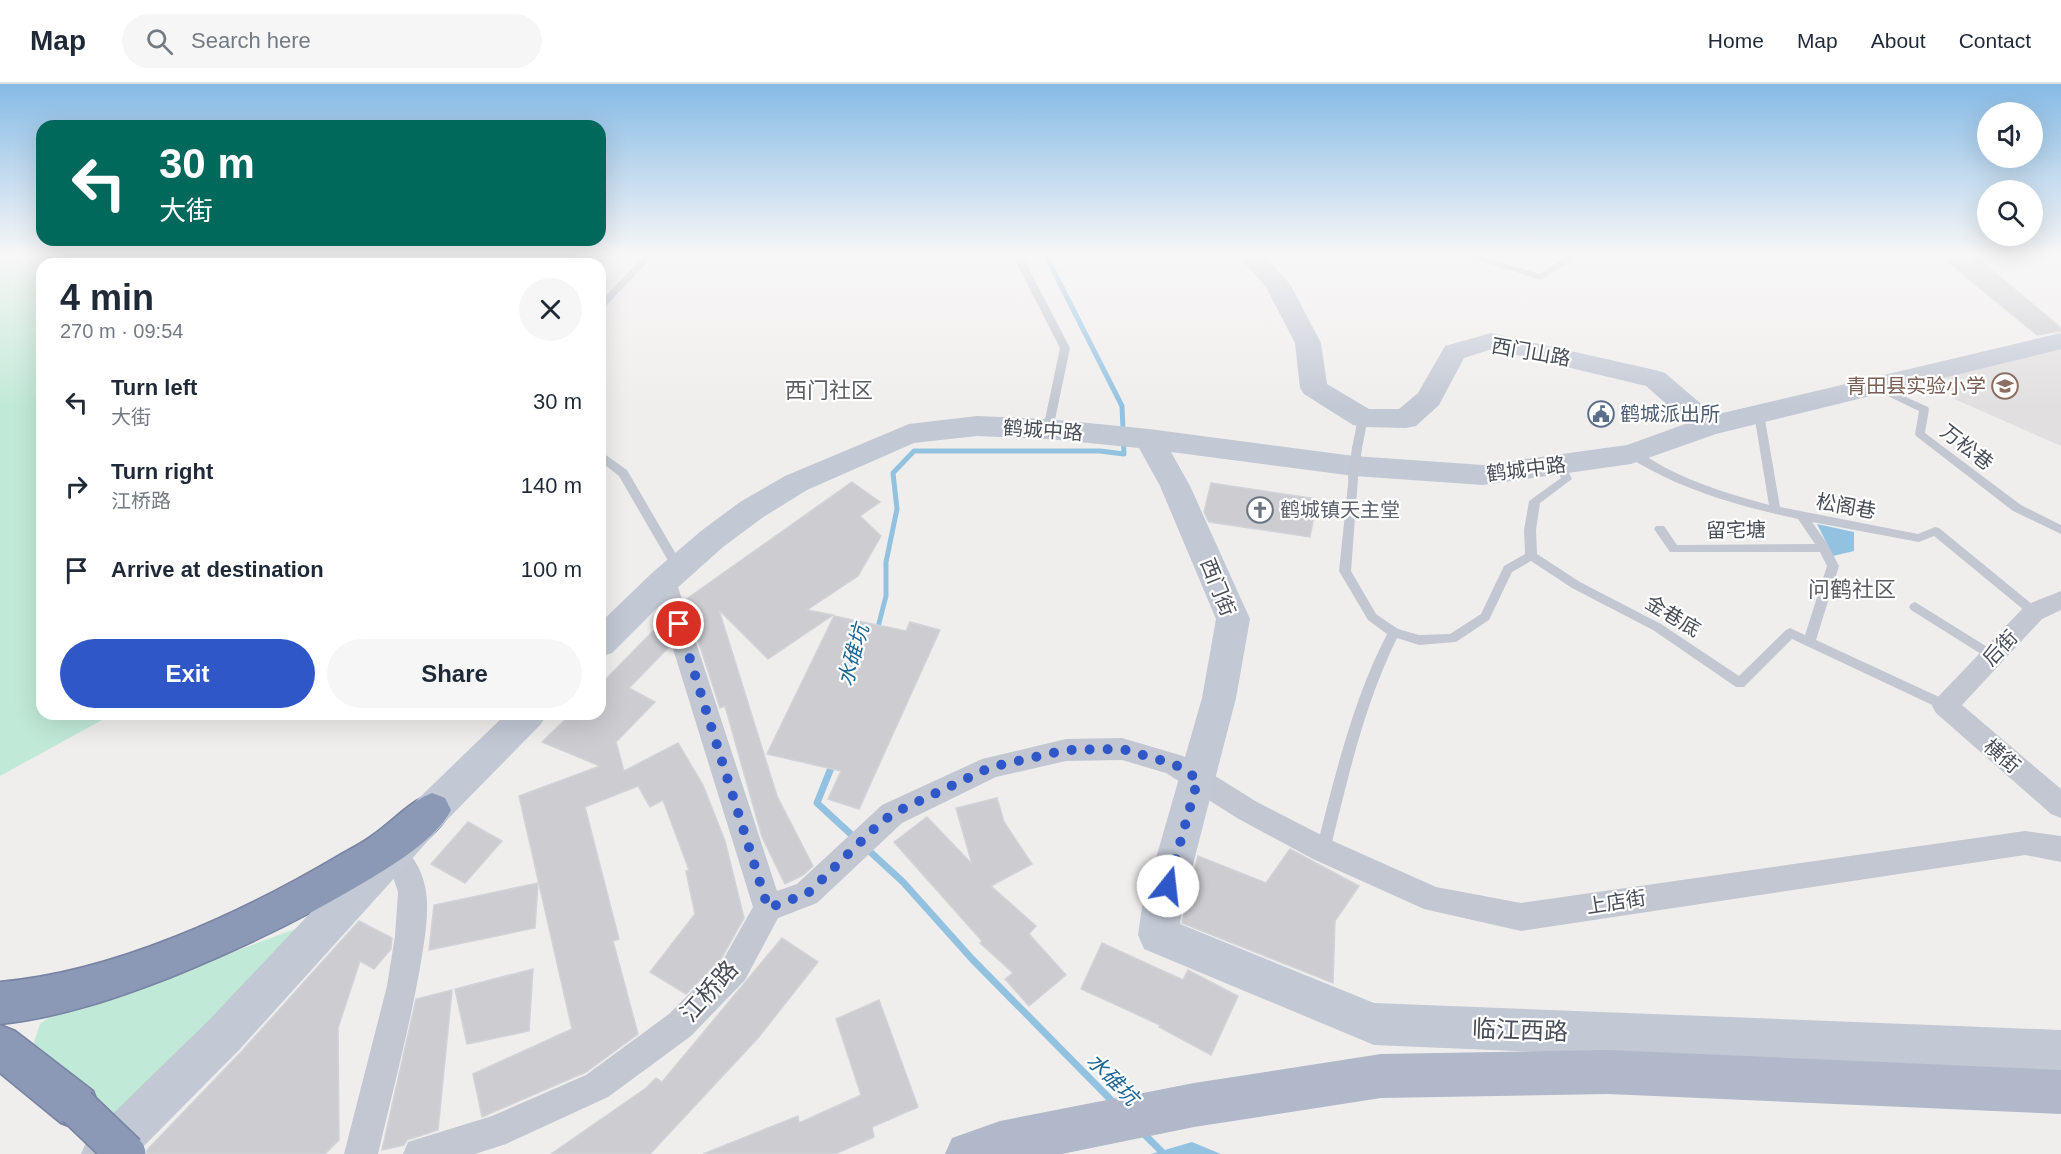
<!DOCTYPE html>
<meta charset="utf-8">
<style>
:root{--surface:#fff;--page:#f6f6f7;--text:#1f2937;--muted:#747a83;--line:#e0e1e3;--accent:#2f57c8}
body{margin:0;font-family:Arial,"Noto Sans SC",sans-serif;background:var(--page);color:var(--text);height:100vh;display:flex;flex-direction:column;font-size:22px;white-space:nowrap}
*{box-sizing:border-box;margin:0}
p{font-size:20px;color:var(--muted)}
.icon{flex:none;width:33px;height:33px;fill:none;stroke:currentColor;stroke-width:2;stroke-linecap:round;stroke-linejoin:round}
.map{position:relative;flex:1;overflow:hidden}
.details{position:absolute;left:36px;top:174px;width:570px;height:462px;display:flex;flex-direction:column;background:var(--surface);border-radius:18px;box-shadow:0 6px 24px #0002}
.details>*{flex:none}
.top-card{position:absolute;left:36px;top:36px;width:570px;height:126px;border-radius:18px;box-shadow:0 6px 24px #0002;background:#00695c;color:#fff;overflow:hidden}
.buttons{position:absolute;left:1977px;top:18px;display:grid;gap:12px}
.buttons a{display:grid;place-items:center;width:66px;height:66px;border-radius:50%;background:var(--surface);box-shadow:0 6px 24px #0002;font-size:30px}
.pin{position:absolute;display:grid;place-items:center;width:51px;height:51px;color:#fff;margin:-26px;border:3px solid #fff;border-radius:50%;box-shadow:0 2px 6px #0007}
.me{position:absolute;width:66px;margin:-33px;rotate:16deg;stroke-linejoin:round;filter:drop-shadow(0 0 4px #0008)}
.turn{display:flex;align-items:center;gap:21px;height:126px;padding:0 24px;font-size:27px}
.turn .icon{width:78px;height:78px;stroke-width:2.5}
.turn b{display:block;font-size:42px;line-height:51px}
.round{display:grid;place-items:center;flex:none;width:63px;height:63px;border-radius:32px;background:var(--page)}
.overview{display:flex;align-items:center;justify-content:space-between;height:102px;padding:0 24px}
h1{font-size:36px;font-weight:700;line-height:45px}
.cta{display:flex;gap:12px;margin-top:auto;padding:12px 24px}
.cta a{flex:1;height:69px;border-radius:36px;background:var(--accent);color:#fff;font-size:24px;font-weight:700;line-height:69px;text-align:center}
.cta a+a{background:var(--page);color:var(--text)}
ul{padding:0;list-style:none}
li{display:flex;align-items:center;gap:18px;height:84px;padding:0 24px}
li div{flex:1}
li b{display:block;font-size:22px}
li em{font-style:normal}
header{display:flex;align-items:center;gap:36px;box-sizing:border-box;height:84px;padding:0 30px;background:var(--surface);border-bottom:2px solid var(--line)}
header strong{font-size:28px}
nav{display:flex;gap:33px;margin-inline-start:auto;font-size:21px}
.search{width:420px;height:54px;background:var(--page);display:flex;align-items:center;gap:15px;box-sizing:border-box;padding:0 21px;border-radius:33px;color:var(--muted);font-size:22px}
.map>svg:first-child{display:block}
</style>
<header>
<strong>Map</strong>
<div class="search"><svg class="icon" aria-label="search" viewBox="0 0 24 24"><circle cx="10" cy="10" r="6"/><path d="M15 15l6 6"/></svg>Search here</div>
<nav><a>Home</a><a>Map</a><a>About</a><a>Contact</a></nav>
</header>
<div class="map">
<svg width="2061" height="1070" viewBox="0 0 2061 1070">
<rect width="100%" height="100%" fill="#f0eeed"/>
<path fill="#e1dfdf" d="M2061 264V362L1952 314 1946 291Z"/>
<g fill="#c1e9d7">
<path d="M0 172H534L532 180H42V630H113L0 692Z"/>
<path d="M314 838 118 1033 32 964 40 940 64 922 107 915Z"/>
</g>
<g fill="#93c2e0">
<path d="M1817 440 1854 448V467L1833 472Z"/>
<path d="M1192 1058 1221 1070H1151Z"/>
</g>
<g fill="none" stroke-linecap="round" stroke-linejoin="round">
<path stroke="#93c2e0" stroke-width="5" d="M877 547 886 512V478L897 425 893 389 914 367H1100L1124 370 1122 322 1046 172"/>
<g stroke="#93c2e0" stroke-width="7">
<path d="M833 679 817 719 855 754"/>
<path d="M865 763 903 798 972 875 1115 1020"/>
<path d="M1143 1049 1164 1070"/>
</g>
</g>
<g fill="#ccccd1" stroke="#d2d3d8" stroke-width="1.5">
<path d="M1978 174 2061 244V247L2037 251 1948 178Z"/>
<path d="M852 398 880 418 860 432 881 452 858 492 807 526 833 531 768 575 719 526 777 712 813 782 803 791 785 800 762 753 725 622 720 624 685 516Z"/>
<path d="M1211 399 1317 415 1310 453 1209 438 1204 428Z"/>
<path d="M834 532 906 547 910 538 940 546 859 725 828 715 841 687 767 670Z"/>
<path d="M662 538 670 562 629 604 655 618 616 658 624 687 678 659 703 701 725 757 744 834 721 875 686 910 650 888 695 830 686 787 689 786 663 716 650 723 638 702 585 723 619 855 613 857 638 950 586 988 482 1033 473 990 572 945 519 712 600 682 542 658 571 630H600V601Z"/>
<path d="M997 714 1004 738 1032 780 991 802 1036 842 1029 850 1066 891 1029 922 1005 895 1013 889 980 859 982 857 894 758 927 733 972 780 956 724Z"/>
<path d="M468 738 502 757 465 799 431 780Z"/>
<path d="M1290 765 1359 802 1335 837 1333 899 1182 839 1198 772 1266 799Z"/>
<path d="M538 799 535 844 429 866 434 821Z"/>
<path d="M359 837 392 854 391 865 374 885 360 877 338 944 339 1056 325 1070H147V1066L242 967Z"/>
<path d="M782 854 818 878 758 954 650 1070H551L646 1004 656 994 662 998Z"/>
<path d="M1102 859 1183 896 1188 886 1238 912 1211 971 1159 943 1160 941 1081 905Z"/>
<path d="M533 885 529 947 467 960 455 905Z"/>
<path d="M452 906 438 1046 407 1056 404 1061 382 1066 416 915Z"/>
<path d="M879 916 918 1023 872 1043 874 1053 835 1070H703L798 1032 799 1039 861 1011 836 935Z"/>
</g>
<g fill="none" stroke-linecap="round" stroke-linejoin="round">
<g stroke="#7683a2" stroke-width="3">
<g id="highway">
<path d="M432 709 445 714 451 726C437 754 395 780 368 796 305 834 240 865 171 893 117 914 59 934 0 940V898C114 888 240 830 338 772 350 765 363 759 373 751 393 737 409 718 432 709Z"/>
<path d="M0 941 15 947 93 1007 99 1023 93 1039 77 1045 61 1039 0 989Z"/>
</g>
</g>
<g fill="#c2c7d1" fill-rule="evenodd">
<path d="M644 172H653L603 225 600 226V218Z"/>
<path d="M1013 172H1022L1070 264 1053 345 1048 348 1043 345 1060 264Z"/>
<path d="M1464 172H1479L1540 190 1567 172H1577L1541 196Z"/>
<path d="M1875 299 1928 323 1929 325 1925 349 2021 421 2061 441V450L2013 427 1916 352 1915 350 1919 327 1871 304V300Z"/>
<path d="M1759 327 1764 330 1780 423 1918 450 1935 443 1939 444 2038 525 2040 528 2038 531H2030L1934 452 1919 458 1812 438 1828 461 1839 482 1816 556 1950 618 1951 622 1950 626 1945 627 1792 555 1744 603H1736L1653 546 1572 504 1531 477 1512 488 1489 536 1456 558 1419 561 1397 554C1364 621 1348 694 1330 766L1328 770 1323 772 1318 770 1316 766C1335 692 1352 618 1387 550L1368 536 1339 487 1349 391 1353 390 1358 394 1351 487 1376 530 1398 545 1419 551 1450 550 1481 530 1504 482 1525 470 1524 446 1529 417 1561 394 1555 382 1560 378 1564 379 1572 395 1540 419 1536 446 1537 470 1580 498 1661 540 1739 592 1786 546 1790 544 1805 551 1827 482 1820 468H1670L1654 445 1656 442H1664L1677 461 1815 460 1798 435C1747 424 1695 410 1649 385 1641 380 1631 376 1626 370L1627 367C1639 365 1655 379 1666 384 1698 401 1734 411 1769 421L1754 330Z"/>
<path d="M1363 331 1368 334 1362 364 1357 368 1352 364 1358 334Z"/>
<path d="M600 367 627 386 684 484 682 487H674L619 392 600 377Z"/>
<path d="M1915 518 1997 569 1999 572 1997 575H1989L1911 526 1909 523 1911 520Z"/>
</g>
<g fill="#c2c7d1" fill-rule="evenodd">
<path d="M664 488 672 491 676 497 777 807 797 800 882 721 982 675 1066 655 1122 654 1183 672 1257 718 1333 757 1436 803 1521 819 2025 747 2061 752V778L2025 771 1521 847 1424 825 1313 775 1237 734 1166 689 1122 676 1066 677 996 693 902 739 817 819 778 834 745 896 691 952 608 1013 506 1060 475 1070H403L408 1058 492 1032 586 991 669 930 723 876 753 823 652 497 656 491Z"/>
<path d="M2061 507V526L2042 535 1962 621 2061 705V734L2051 730 1936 629 1932 622 1936 615 2026 521Z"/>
<path d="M392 757C411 764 424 789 426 808 429 828 425 853 422 872 411 939 393 1005 378 1070H344L387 902 395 852 398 808 393 793 378 770 382 761Z"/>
</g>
<g fill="#c2c8d4" fill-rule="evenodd">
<path d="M1238 172H1264L1290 200 1321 259 1327 300 1369 325H1399L1418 309 1445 262 1491 249 1655 286 1665 289 1714 331 2061 249V265L1716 350 1631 380 1483 401 1354 392 1171 368 1190 402 1250 535 1236 614 1182 823 1180 840 1374 919 2061 946V990L1374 961 1144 865 1138 851 1142 823 1202 614 1216 535 1160 402 1139 364 1048 355 977 352 914 359 807 406 762 434 723 463 675 506 612 569 600 573V539L653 488 701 447 740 418 785 392 909 340 977 332 1048 335 1149 345 1354 372 1483 381 1627 361 1688 339 1646 302 1492 265 1464 274 1439 321 1416 342 1406 344 1363 343 1353 341 1304 310 1300 304 1295 259 1266 203Z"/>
<path d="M506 630H547L541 640 445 738 240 965 136 1070H81L88 1054 210 935 419 714Z"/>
</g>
<path fill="#b0b8c9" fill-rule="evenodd" d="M1608 966 2061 986V1030L1608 1010 1381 1014 1194 1043 1062 1070H945L952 1054 1000 1037 1194 999 1381 970Z"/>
<use href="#highway" fill="#8b98b6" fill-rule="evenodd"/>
<g stroke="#7683a2" stroke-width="42" stroke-linecap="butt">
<path id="highway-bridge" d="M77 1023 126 1070"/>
</g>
<path stroke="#c2c7d1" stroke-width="10" d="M1353 394 1357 364"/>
<use href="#highway-bridge" stroke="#8b98b6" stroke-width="39"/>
</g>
<linearGradient id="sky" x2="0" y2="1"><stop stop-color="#86bae5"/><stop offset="0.53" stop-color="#f8f7f7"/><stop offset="1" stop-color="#f8f7f7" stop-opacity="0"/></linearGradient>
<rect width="2061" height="322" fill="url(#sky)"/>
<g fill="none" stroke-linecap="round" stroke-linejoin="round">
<path stroke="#2f57c8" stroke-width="10" stroke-dasharray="0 18" d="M679 540 768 824 807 810 876 743 892 730 991 683 1066 666 1122 665 1174 680 1198 695 1168 802"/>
</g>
<defs>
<g id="school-ring" transform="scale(1.35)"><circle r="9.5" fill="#fff" stroke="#8d6e63" stroke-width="1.5"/><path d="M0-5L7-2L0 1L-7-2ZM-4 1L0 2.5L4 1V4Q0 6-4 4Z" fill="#8d6e63"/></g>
<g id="civic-ring" transform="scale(1.35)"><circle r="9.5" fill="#fff" stroke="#5c6f8a" stroke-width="1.5"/><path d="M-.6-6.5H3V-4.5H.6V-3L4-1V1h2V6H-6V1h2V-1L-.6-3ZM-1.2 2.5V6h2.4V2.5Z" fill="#5c6f8a"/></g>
<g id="church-ring" transform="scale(1.35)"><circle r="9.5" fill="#fff" stroke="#6b7280" stroke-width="1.5"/><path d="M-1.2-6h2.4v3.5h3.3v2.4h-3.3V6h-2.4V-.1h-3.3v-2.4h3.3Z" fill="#6b7280"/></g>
</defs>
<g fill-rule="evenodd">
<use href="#school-ring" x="2005" y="302"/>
<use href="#civic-ring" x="1601" y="330"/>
<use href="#church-ring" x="1260" y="426"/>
</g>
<g text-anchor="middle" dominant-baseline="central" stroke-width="4.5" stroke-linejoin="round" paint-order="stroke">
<g font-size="20" fill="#484e58" stroke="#fff">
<text transform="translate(1531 268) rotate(10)">西门山路</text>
<text transform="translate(1043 346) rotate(4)">鹤城中路</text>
<text transform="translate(1967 363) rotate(38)">万松巷</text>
<text transform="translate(1526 385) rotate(-7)">鹤城中路</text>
<text transform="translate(1846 422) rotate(10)">松阁巷</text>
<text transform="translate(1736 446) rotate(-1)">留宅塘</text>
<text transform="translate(1218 503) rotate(68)">西门街</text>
<text transform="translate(1673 532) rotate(31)">金巷底</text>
<text transform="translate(2000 564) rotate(-46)">后街</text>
<text transform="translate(2002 672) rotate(41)">横街</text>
<text transform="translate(1616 818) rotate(-9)">上店街</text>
</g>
<g font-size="20" fill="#785e54" stroke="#fff" text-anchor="end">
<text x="1986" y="302">青田县实验小学</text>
</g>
<g font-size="20" fill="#4e5e75" stroke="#fff" text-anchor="start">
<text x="1620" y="330">鹤城派出所</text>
</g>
<g font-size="20" fill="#5b616d" stroke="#fff" text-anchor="start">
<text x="1280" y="426">鹤城镇天主堂</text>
</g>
<g font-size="21" font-style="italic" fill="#1e6795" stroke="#fff">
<text transform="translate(853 571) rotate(-74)">水碓坑</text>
<text transform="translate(1113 995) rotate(45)">水碓坑</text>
</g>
<g font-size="22" fill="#5b5d61" stroke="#fff">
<text x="829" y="306">西门社区</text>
<text x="1852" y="505">问鹤社区</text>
</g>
<g font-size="24" fill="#484e58" stroke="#fff">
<text transform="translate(709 907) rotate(-48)">江桥路</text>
<text transform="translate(1520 946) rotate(2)">临江西路</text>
</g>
</g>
</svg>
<div class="buttons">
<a><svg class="icon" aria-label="sound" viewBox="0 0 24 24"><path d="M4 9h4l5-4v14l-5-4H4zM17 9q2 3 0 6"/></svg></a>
<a><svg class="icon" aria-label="search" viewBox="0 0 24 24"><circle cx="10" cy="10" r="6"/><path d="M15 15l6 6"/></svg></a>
</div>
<div class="pin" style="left:679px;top:540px;background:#d93025"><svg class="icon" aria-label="arrive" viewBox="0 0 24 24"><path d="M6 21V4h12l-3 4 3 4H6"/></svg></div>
<svg class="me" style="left:1168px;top:802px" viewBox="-20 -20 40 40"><circle r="19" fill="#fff"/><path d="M0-13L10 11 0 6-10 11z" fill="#2f57c8"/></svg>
<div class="top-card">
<div class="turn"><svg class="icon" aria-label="left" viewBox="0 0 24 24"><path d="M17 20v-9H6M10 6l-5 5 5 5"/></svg><div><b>30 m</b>大街</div></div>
</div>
<section class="details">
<div class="overview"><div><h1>4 min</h1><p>270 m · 09:54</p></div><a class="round"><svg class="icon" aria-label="close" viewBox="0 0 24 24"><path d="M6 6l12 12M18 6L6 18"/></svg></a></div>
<ul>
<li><svg class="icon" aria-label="left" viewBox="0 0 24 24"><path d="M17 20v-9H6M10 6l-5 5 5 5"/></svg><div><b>Turn left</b><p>大街</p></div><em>30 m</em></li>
<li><svg class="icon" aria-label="right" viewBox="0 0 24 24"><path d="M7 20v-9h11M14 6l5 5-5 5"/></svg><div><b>Turn right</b><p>江桥路</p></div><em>140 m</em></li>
<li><svg class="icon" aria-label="arrive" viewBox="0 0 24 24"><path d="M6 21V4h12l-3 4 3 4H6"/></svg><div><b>Arrive at destination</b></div><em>100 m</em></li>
</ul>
<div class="cta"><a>Exit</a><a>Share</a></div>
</section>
</div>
